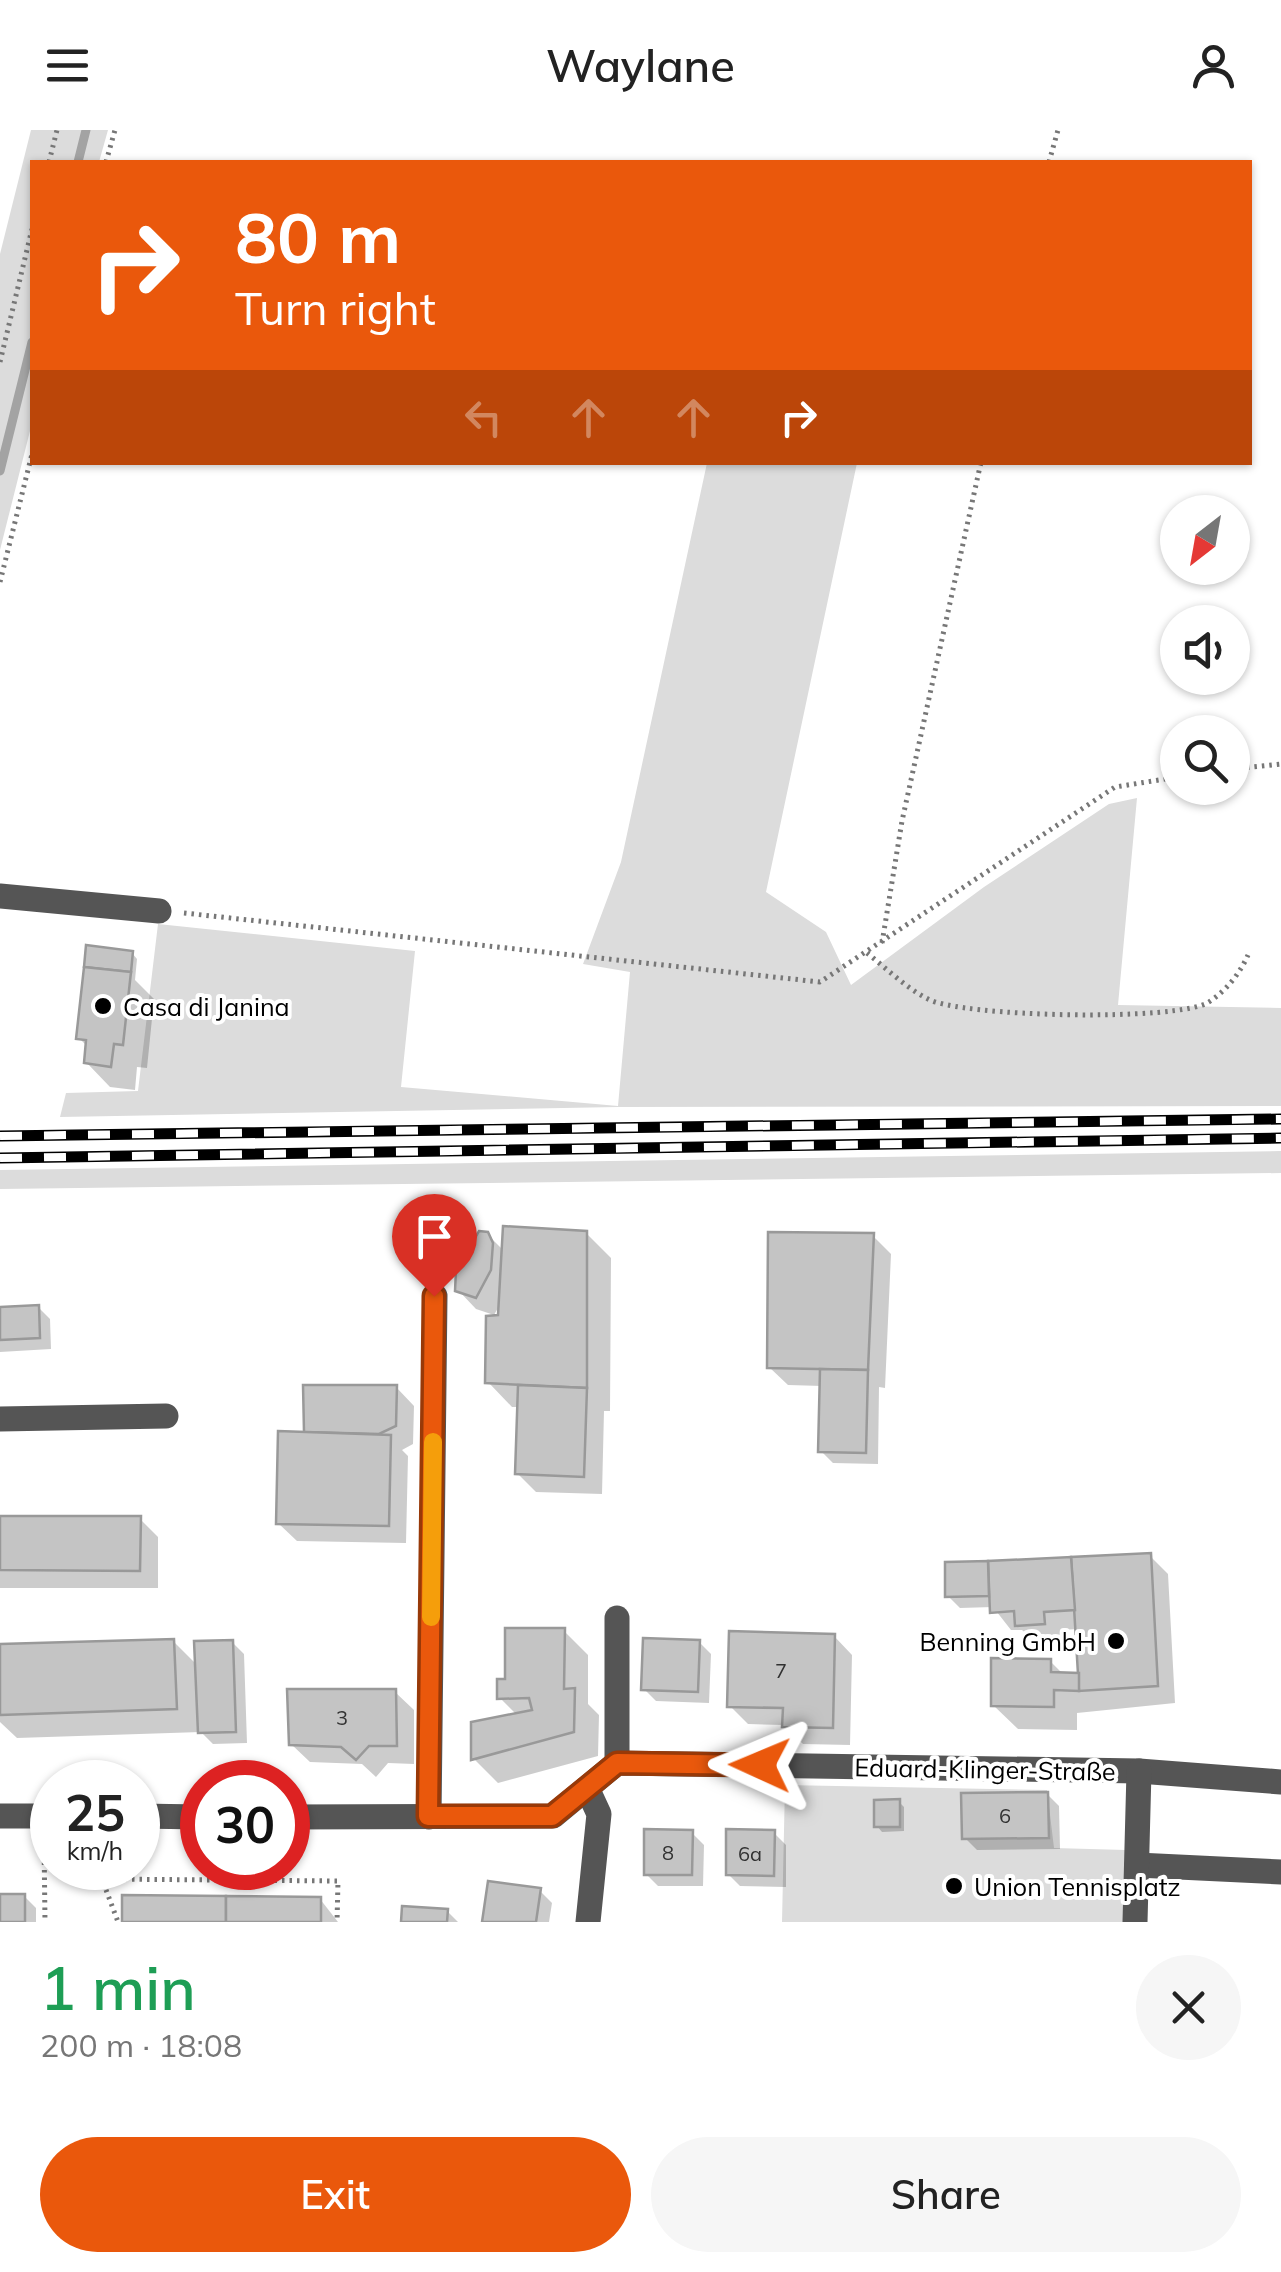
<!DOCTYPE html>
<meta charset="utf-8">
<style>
:root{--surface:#fff;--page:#f6f6f6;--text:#222;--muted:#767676;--accent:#ea580c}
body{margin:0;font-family:Mulish,sans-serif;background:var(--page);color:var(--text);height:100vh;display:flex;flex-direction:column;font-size:38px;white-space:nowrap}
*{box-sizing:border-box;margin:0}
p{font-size:32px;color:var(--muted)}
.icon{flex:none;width:55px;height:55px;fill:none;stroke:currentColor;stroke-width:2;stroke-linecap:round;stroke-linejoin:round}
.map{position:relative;height:1792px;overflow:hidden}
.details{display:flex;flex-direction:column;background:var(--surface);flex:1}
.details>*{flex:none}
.banner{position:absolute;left:30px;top:30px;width:1222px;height:305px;border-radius:0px;box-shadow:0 2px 8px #0004;background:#ea580c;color:#fff;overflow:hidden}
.needle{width:65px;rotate:211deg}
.fabs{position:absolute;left:1160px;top:365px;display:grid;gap:20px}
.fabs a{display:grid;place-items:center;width:90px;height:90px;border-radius:50%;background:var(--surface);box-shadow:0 2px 8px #0004;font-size:50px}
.speed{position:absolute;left:30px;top:1630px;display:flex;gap:20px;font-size:50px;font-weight:700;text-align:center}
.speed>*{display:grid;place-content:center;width:130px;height:130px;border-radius:50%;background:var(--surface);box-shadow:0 2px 8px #0004;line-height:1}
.speed small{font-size:25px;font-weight:400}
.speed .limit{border:15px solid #d22;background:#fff;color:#111}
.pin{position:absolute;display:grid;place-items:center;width:85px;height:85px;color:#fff;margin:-102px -42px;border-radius:50% 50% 50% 0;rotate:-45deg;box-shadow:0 0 10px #0007}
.pin .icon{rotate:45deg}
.me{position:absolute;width:110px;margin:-55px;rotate:271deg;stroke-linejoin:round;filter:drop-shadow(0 0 8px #0008)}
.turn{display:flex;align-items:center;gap:35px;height:210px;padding:0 40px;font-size:45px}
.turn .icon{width:130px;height:130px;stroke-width:2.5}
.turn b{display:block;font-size:70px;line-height:85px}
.lanes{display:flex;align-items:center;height:95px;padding:0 40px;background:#0003;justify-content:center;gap:50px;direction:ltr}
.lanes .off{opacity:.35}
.round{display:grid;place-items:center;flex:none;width:105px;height:105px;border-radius:52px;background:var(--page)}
.headline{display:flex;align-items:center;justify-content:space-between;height:170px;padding:0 40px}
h1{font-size:60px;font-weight:600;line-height:75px;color:#1e9e55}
.cta{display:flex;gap:20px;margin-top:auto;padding:20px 40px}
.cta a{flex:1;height:115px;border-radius:60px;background:var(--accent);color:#fff;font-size:40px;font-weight:600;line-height:115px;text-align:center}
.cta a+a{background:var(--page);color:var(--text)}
header{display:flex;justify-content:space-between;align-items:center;height:130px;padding:0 40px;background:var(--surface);font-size:45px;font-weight:600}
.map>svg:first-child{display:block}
</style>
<header><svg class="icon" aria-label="menu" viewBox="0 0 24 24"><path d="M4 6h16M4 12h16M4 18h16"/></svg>Waylane<svg class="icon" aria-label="person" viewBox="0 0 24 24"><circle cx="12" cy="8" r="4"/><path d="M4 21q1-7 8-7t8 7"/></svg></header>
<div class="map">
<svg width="1281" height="1792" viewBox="0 0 1281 1792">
<rect width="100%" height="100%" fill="#fff"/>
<g fill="#dcdcdc">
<path d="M31 0H108L99 32H32V293L0 420V124Z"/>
<path d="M707 333H857L766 762 826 802 851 855 984 757 1109 674 1137 668 1118 875 1281 878V976L618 977 60 987 66 963 138 961 158 794 415 821 401 957 618 976 630 842 583 834 621 732Z"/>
<path d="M1281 1021V1043L0 1059V1040Z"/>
<path d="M785 1655 1047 1660 1054 1718 1126 1720 1125 1792H782Z"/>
</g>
<g fill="#0003">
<path d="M132 823 137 829 135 850 154 869 147 938 137 937 135 960 110 957 86 932 88 917 79 908Z"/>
<path d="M586 1103 611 1128 610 1281H604L602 1364 536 1362 517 1343 520 1277H512L488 1252 502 1171 494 1185 476 1179 458 1160 487 1104 504 1121Z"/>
<path d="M873 1106 891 1124 885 1258 879 1257 878 1334 833 1333 821 1321 822 1256 788 1255 769 1237Z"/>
<path d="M38 1177 50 1189 51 1219 0 1222V1180Z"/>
<path d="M396 1257 414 1276 413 1314 402 1320 408 1326 406 1413 297 1411 278 1393 306 1304Z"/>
<path d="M0 1389H140L158 1407V1458H0Z"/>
<path d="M1150 1426 1168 1444 1175 1573 1077 1583V1600L1018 1599 993 1575 1050 1531 1064 1545H1081L1078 1499 1061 1500 1062 1512 1036 1513 1022 1500H1011L993 1477 960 1478 948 1466 987 1434Z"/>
<path d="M564 1501 588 1525V1574L599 1585 598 1626 498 1653 474 1629 517 1585 500 1568 507 1552Z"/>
<path d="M834 1506 852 1525 850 1615 803 1614 784 1595 748 1594 730 1576Z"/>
<path d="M173 1511 198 1536 232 1512 244 1524 247 1613 213 1614 201 1602 17 1608 0 1592V1516Z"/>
<path d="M699 1512 711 1524 709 1573 656 1571 644 1559Z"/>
<path d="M395 1562 414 1580V1634L388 1633 376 1647 362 1634 310 1632 291 1614Z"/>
<path d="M1047 1664 1059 1676 1060 1719 977 1720 965 1708Z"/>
<path d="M899 1672 904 1677V1701L882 1702 877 1696Z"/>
<path d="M692 1703 704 1715 703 1756H658L646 1744Z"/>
<path d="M774 1703 786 1715V1757L740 1756 728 1744Z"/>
<path d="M89 1741 95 1755H77L71 1749Z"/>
<path d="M540 1761 552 1773 549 1792H485Z"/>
<path d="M0 1766H24L36 1778V1792H0Z"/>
<path d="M320 1769 338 1792H124Z"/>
<path d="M447 1781 458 1792H403Z"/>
</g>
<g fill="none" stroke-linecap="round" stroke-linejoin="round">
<g stroke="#a3a3a3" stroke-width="9">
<path d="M78 32 86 0"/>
<path d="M0 341 32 212"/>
</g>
</g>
<g fill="#c4c4c4" stroke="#999" stroke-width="2.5">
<path d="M86 815 133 821 131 842 84 837Z"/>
<path d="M84 837 131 842 123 915 114 914 111 937 84 933 86 910 76 909Z"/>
<path d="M503 1096 587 1101V1258L485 1253 486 1186 498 1185Z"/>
<path d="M479 1101 488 1102 493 1113 491 1140 476 1168 455 1161 456 1140Z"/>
<path d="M768 1102 874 1103 868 1240 767 1238Z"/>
<path d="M39 1175 40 1208 0 1210V1177Z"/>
<path d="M820 1239 868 1240 866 1323 818 1322Z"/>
<path d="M303 1255H397L396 1296 379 1304 304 1302Z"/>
<path d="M518 1255 587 1258 584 1347 515 1344Z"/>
<path d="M278 1301 391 1305 389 1396 276 1394Z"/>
<path d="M0 1386H141L140 1441 0 1440Z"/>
<path d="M1151 1423 1158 1556 1079 1561 1071 1427Z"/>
<path d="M1071 1427 1075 1480 1044 1482 1045 1494 1015 1496 1014 1481 990 1483 988 1431Z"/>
<path d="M988 1431 989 1466 945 1467V1432Z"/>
<path d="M505 1498H565L564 1559 575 1558 574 1602 471 1630V1592L532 1580 529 1568 497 1569V1549H505Z"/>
<path d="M729 1501 835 1504 833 1598 782 1597 783 1578 727 1577Z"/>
<path d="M643 1508 700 1510 698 1562 641 1560Z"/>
<path d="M174 1509 177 1579 0 1585V1514Z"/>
<path d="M233 1510 236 1602 198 1603 194 1511Z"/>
<path d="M991 1528 1051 1529V1542L1079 1543V1561L1054 1560V1577L991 1576Z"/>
<path d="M287 1559H396L397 1616H369L356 1630 341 1617 289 1615Z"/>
<path d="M1048 1662 1049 1708 962 1709 961 1663Z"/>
<path d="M900 1669V1697H874V1670Z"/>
<path d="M644 1699 693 1700 692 1745H644Z"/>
<path d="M726 1699 775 1700 774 1746 726 1745Z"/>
<path d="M69 1738H90L91 1751 69 1750Z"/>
<path d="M488 1751 541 1758 536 1792H482Z"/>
<rect x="0" y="1764" width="25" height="28"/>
<path d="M122 1765 226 1766V1792H122Z"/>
<path d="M226 1766 321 1767V1792H226Z"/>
<path d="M402 1776 448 1779 447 1792H401Z"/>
</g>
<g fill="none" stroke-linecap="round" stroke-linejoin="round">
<g stroke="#777" stroke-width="5" stroke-dasharray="2.5 5" stroke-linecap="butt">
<path d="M49 32 57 0"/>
<path d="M106 32 115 0"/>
<path d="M1049 32 1058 0"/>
<path d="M0 232 32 99"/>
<path d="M0 452 32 324"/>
<path d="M1232 639 1281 634"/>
<path d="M184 783 820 852 1115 657 1178 647"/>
<path d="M882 813 902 691 981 332"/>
<path d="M867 823C886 838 906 858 928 869 961 887 1177 892 1209 872 1227 860 1240 843 1248 825"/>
<path d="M44 1710 45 1792"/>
<path d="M102 1738V1749L118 1792"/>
<path d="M102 1749 338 1751 337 1792"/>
</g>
<g stroke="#555" stroke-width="25">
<path d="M0 766 159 781"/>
<path d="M0 1289 166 1286"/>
<path d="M617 1633V1488"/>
<path d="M587 1658 599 1684 588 1792"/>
<path d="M0 1686H52"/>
<path d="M138 1686 202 1687"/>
<path d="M288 1687 553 1686 617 1633 1139 1641 1281 1652"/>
<path d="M429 1687 435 1166"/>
<path d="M1137 1735 1281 1742"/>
<path d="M1135 1792 1139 1641"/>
</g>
<g stroke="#000" stroke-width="11">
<g id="rail">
<path d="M0 1006 1281 989"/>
<path d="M0 1028 1281 1008"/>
</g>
</g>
<use href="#rail" stroke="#fff" stroke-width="8" stroke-dasharray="22" stroke-linecap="butt"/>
</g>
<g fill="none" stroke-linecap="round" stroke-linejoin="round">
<g stroke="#983908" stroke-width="25">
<path id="route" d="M434 1166 428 1686H552L617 1633 760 1635"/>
</g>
<use href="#route" stroke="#ea580c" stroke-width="18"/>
<path stroke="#f59e0b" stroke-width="18" d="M431 1487 433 1312"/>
</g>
<g fill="#000" stroke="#fff" stroke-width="4">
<circle cx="103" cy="876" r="10"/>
<circle cx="1116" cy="1511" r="10"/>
<circle cx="954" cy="1756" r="10"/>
</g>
<g text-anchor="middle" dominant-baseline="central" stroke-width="8" stroke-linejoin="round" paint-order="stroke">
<g font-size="20" fill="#313131">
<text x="781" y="1540">7</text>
<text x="342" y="1587">3</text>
<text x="1005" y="1685">6</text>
<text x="668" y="1722">8</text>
<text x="750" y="1723">6a</text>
</g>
<g font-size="25" fill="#000" stroke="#fff" text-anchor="start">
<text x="123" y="876">Casa di Janina</text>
<text x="1096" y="1511" text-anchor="end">Benning GmbH</text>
<text x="974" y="1756">Union Tennisplatz</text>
</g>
<g font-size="25" fill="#000" stroke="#fff">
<text transform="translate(985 1639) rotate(1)">Eduard-Klinger-Straße</text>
</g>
</g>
</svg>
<div class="fabs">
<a><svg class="needle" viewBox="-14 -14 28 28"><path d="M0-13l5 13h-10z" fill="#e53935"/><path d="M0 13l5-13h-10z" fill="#767676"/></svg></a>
<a><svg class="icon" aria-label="sound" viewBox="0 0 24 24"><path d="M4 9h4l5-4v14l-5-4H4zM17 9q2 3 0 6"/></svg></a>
<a><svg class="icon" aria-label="search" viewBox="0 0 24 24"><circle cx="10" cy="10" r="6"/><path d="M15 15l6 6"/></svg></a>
</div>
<div class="speed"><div>25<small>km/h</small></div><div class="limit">30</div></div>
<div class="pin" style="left:434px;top:1166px;background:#d93025"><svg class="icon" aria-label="arrive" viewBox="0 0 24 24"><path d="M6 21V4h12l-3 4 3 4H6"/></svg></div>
<svg class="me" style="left:760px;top:1635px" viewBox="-20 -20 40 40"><path d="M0-17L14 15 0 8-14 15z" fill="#ea580c" stroke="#fff" stroke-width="4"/></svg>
<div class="banner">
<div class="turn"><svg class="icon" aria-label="right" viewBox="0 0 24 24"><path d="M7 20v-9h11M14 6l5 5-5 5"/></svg><div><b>80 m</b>Turn right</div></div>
<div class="lanes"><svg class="icon off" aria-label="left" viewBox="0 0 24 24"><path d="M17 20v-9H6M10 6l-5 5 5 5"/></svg><svg class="icon off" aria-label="ahead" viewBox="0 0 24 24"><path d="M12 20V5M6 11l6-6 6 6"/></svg><svg class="icon off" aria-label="ahead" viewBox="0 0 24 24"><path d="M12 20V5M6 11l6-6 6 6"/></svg><svg class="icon" aria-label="right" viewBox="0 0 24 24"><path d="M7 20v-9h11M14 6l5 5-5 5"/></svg></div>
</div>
</div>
<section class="details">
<div class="headline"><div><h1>1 min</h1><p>200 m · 18:08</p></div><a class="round"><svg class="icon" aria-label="close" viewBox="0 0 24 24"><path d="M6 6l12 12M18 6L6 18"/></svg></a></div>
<div class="cta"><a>Exit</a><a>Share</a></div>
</section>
